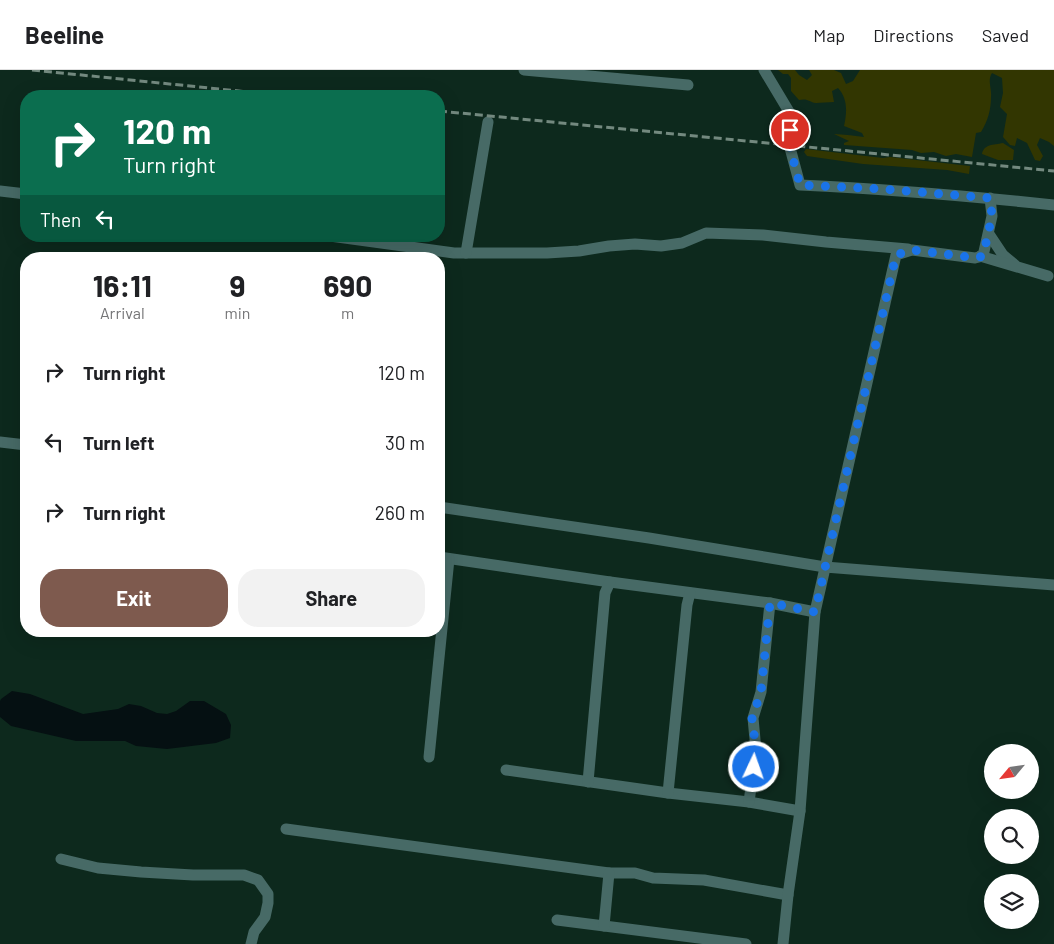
<!DOCTYPE html>
<style>
:root{--surface:#fff;--page:#f2f2f2;--text:#202124;--muted:#757577;--line:#e0e0e0;--accent:#7e5a4e}
body{margin:0;font-family:Barlow,sans-serif;background:var(--page);color:var(--text);height:100vh;display:flex;flex-direction:column;font-size:19px;white-space:nowrap}
*{box-sizing:border-box;margin:0}
p{font-size:16px;color:var(--muted)}
.icon{flex:none;width:28px;height:28px;fill:none;stroke:currentColor;stroke-width:2;stroke-linecap:round;stroke-linejoin:round}
.map{position:relative;flex:1;overflow:hidden}
.side{position:absolute;left:20px;top:182px;width:425px;height:385px;display:flex;flex-direction:column;background:var(--surface);border-radius:20px;box-shadow:0 5px 20px #0002}
.side>*{flex:none}
.top-card{position:absolute;left:20px;top:20px;width:425px;height:152px;border-radius:20px;box-shadow:0 5px 20px #0002;background:#0b6e4f;color:#fff;overflow:hidden}
.needle{width:32px;rotate:241deg}
.buttons{position:absolute;left:984px;top:674px;display:grid;gap:10px}
.buttons a{display:grid;place-items:center;width:55px;height:55px;border-radius:50%;background:var(--surface);box-shadow:0 5px 20px #0002;font-size:25px}
.pin{position:absolute;display:grid;place-items:center;width:42px;height:42px;color:#fff;margin:-21px;border:2px solid #fff;border-radius:50%;box-shadow:0 1px 5px #0007}
.me{position:absolute;width:55px;margin:-28px;rotate:3deg;stroke-linejoin:round;filter:drop-shadow(0 0 4px #0008)}
.turn{display:flex;align-items:center;gap:18px;height:105px;padding:0 20px;font-size:22px}
.turn .icon{width:65px;height:65px;stroke-width:2.5}
.turn b{display:block;font-size:35px;line-height:42px}
.then{display:flex;align-items:center;height:48px;padding:0 20px;background:#0003;gap:10px;font-size:19px}
.eta{display:flex;justify-content:space-evenly;align-items:center;height:85px;text-align:center}
.eta b{font-size:30px;font-weight:700;line-height:35px}
.action{display:flex;gap:10px;margin-top:auto;padding:10px 20px}
.action a{flex:1;height:58px;border-radius:20px;background:var(--accent);color:#fff;font-size:20px;font-weight:700;line-height:58px;text-align:center}
.action a+a{background:var(--page);color:var(--text)}
ul{padding:0;list-style:none}
li{display:flex;align-items:center;gap:15px;height:70px;padding:0 20px}
li div{flex:1}
li b{display:block;font-size:19px}
li em{font-style:normal}
header{display:flex;align-items:center;gap:30px;box-sizing:border-box;height:70px;padding:0 25px;background:var(--surface);border-bottom:1px solid var(--line)}
header strong{font-size:24px}
nav{display:flex;gap:28px;margin-inline-start:auto;font-size:18px}
.map>svg:first-child{display:block}
</style>
<header>
<strong>Beeline</strong>
<nav><a>Map</a><a>Directions</a><a>Saved</a></nav>
</header>
<div class="map">
<svg width="1054" height="874" viewBox="0 0 1054 874">
<rect width="100%" height="100%" fill="#0d291d"/>
<g fill="#323601">
<path d="M778 0H795L799 5 807 10 812 5 809 0H834L841 3 846 14 853 11 860 0H1054V76L1049 72 1040 68 1037 75 1043 86 1040 91 1035 90 1027 73 1017 68 1015 76 1010 75 1003 67 1007 44 1000 37 1003 23 1002 8 992 3C987 11 992 18 991 27 991 39 988 51 981 62L976 63 972 87 956 84 946 86 934 82 921 83 912 80 844 75V73L849 71 834 64 848 65 864 67 862 63 844 56C847 42 848 29 838 18L832 21 834 32C828 32 821 33 816 33 809 32 808 28 799 30L791 21V8L788 4H783Z"/>
<path d="M1003 73 1014 80 1013 90H998L982 84C984 74 993 75 1003 73Z"/>
<path d="M806 79 883 88 890 87 970 96 969 104 947 100 863 94 807 86 804 82Z"/>
</g>
<path fill="#051012" d="M12 621 30 624 83 644 118 639 129 634 141 636 157 643 167 644 176 641 190 631H204L226 644 231 655 230 668 216 673 167 679 136 676 125 671H76L11 656 0 647V631L1 629Z"/>
<g fill="none" stroke-linecap="round" stroke-linejoin="round">
<g stroke="#476a66" stroke-width="11">
<path d="M524 0 688 15"/>
<path d="M764 0 791 45 789 74 800 115C885 119 969 126 1054 135"/>
<path d="M0 121 26 124"/>
<path d="M989 164 1003 185 1015 195"/>
<path d="M330 166 454 183H547L579 181 609 176 635 174 661 176 682 173 706 163 763 165 826 172 908 179"/>
<path d="M466 183 488 52"/>
<path d="M980 186 1048 206"/>
<path d="M0 372 26 375"/>
<path d="M439 437 649 468 825 497 1054 515"/>
<path d="M439 487 610 512 770 533 815 542"/>
<path d="M429 687 449 489"/>
<path d="M506 700 668 723 749 732 800 741"/>
<path d="M588 712 605 523 610 512"/>
<path d="M668 723 687 535 690 523"/>
<path d="M749 732 756 680 753 648 761 622 770 533"/>
<path d="M286 759 609 803H635L653 808 704 810 788 825"/>
<path d="M61 789 98 798 141 802 193 805H244L258 810 268 824V833L265 847 254 862 251 874"/>
<path d="M557 850 746 874"/>
<path d="M604 856 609 803"/>
<path d="M783 874 788 825 800 741 815 542 896 185 912 180 975 188 983 186 992 146 990 128"/>
</g>
<g stroke="#73897f" stroke-width="3" stroke-dasharray="8 4" stroke-linecap="butt">
<path d="M32 0 288 26"/>
<path d="M439 41 1054 101"/>
</g>
</g>
<g fill="none" stroke-linecap="round" stroke-linejoin="round">
<path stroke="#1a73e8" stroke-width="9" stroke-dasharray="0 16.2" d="M754 697 756 680 752 648 761 622 770 533 815 542 896 185 912 180 976 188 983 186 992 146 990 128 882 119 800 115 789 74 790 60"/>
</g>
</svg>
<div class="buttons">
<a><svg class="needle" viewBox="-14 -14 28 28"><path d="M0-13l5 13h-10z" fill="#e53935"/><path d="M0 13l5-13h-10z" fill="#757577"/></svg></a>
<a><svg class="icon" aria-label="search" viewBox="0 0 24 24"><circle cx="10" cy="10" r="6"/><path d="M15 15l6 6"/></svg></a>
<a><svg class="icon" aria-label="layers" viewBox="0 0 24 24"><path d="M12 4l9 5-9 5-9-5zM3 14l9 5 9-5"/></svg></a>
</div>
<div class="pin" style="left:790px;top:60px;background:#d93025"><svg class="icon" aria-label="arrive" viewBox="0 0 24 24"><path d="M6 21V4h12l-3 4 3 4H6"/></svg></div>
<svg class="me" style="left:754px;top:697px" viewBox="-20 -20 40 40"><circle r="17" fill="#1a73e8" stroke="#fff" stroke-width="3"/><path d="M0-11L8 9 0 5-8 9z" fill="#fff"/></svg>
<div class="top-card">
<div class="turn"><svg class="icon" aria-label="right" viewBox="0 0 24 24"><path d="M7 20v-9h11M14 6l5 5-5 5"/></svg><div><b>120 m</b>Turn right</div></div>
<div class="then">Then<svg class="icon" aria-label="left" viewBox="0 0 24 24"><path d="M17 20v-9H6M10 6l-5 5 5 5"/></svg></div>
</div>
<section class="side">
<div class="eta">
<div><b>16:11</b><p>Arrival</p></div>
<div><b>9</b><p>min</p></div>
<div><b>690</b><p>m</p></div>
</div>
<ul>
<li><svg class="icon" aria-label="right" viewBox="0 0 24 24"><path d="M7 20v-9h11M14 6l5 5-5 5"/></svg><div><b>Turn right</b></div><em>120 m</em></li>
<li><svg class="icon" aria-label="left" viewBox="0 0 24 24"><path d="M17 20v-9H6M10 6l-5 5 5 5"/></svg><div><b>Turn left</b></div><em>30 m</em></li>
<li><svg class="icon" aria-label="right" viewBox="0 0 24 24"><path d="M7 20v-9h11M14 6l5 5-5 5"/></svg><div><b>Turn right</b></div><em>260 m</em></li>
</ul>
<div class="action"><a>Exit</a><a>Share</a></div>
</section>
</div>
